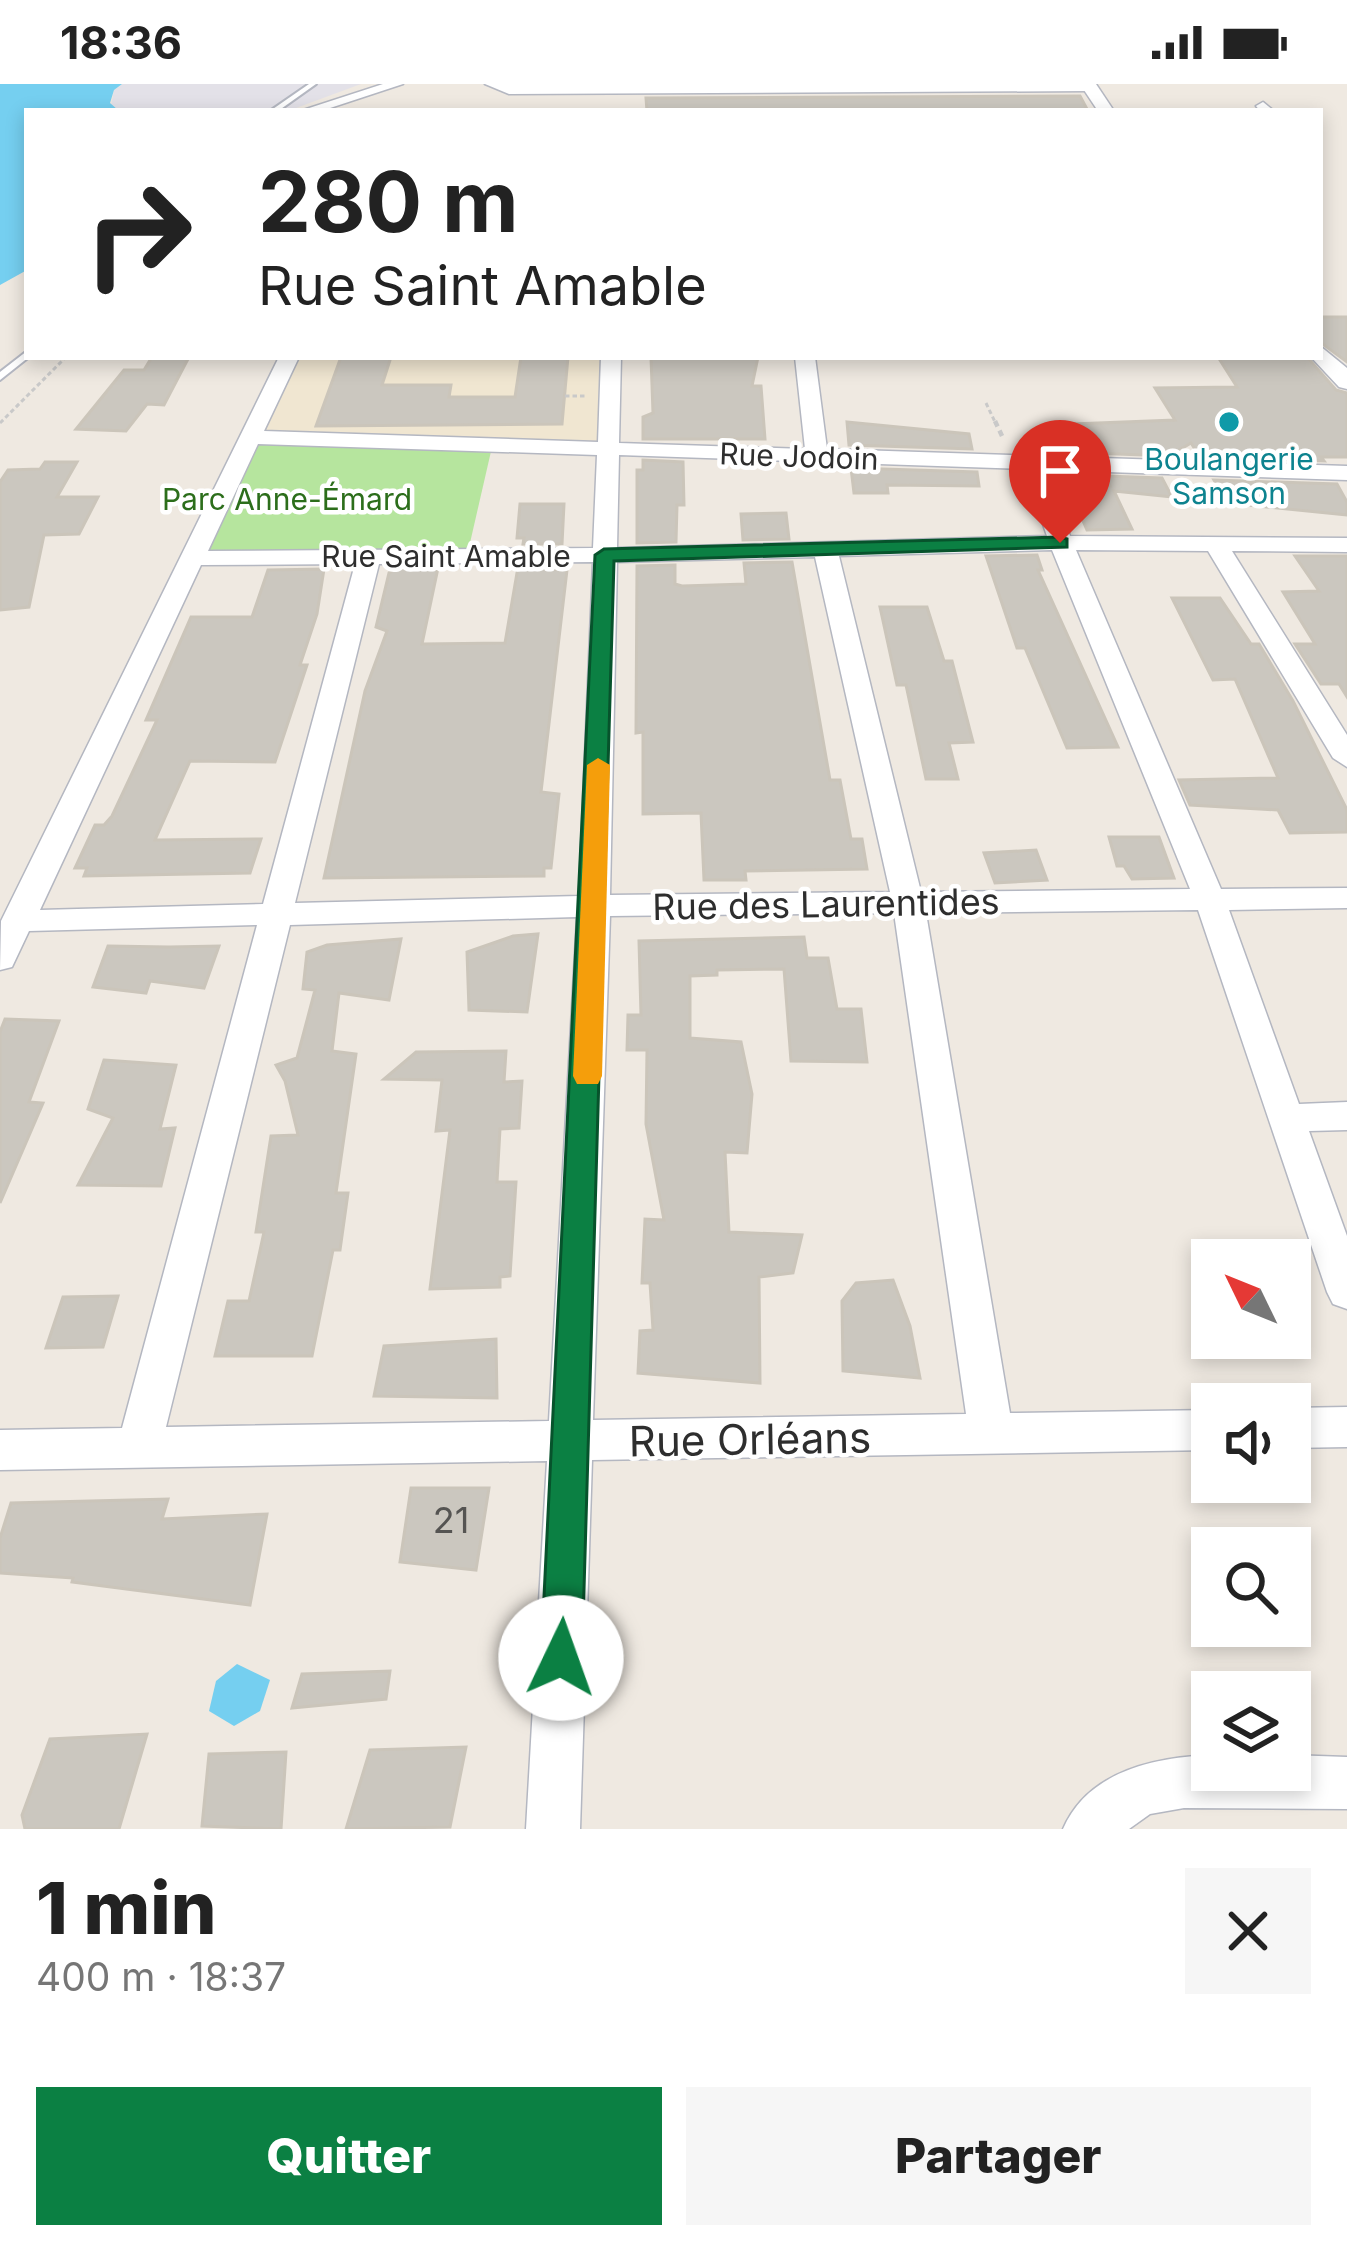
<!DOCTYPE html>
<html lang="fr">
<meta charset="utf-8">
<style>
:root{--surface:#fff;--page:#f6f6f6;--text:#222;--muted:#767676;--accent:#0b8043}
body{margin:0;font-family:Inter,sans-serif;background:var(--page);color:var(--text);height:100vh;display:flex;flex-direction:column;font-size:45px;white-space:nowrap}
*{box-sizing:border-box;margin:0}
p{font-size:39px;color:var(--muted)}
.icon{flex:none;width:66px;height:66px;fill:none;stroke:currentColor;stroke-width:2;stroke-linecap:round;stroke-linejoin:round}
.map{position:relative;height:1745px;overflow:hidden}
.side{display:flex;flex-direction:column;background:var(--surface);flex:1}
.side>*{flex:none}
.top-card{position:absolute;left:24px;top:24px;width:1299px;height:252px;border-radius:0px;box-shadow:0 6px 18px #0003;background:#fff;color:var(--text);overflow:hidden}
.needle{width:78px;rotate:313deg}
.buttons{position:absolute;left:1191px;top:1155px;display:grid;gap:24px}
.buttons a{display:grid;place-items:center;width:120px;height:120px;border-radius:0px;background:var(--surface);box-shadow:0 6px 18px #0003;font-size:60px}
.pin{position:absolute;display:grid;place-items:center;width:102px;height:102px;color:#fff;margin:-123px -51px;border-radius:50% 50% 50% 0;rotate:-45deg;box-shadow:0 0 12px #0007}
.pin .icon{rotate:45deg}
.me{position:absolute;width:132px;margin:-66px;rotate:3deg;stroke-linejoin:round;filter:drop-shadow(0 0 9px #0008)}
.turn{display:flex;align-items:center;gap:42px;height:252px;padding:0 36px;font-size:54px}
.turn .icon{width:156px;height:156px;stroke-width:2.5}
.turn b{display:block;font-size:84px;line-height:102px}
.round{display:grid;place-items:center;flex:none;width:126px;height:126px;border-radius:0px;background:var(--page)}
.summary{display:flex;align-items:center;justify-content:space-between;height:204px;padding:0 36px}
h1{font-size:72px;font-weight:800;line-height:90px}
.button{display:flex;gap:24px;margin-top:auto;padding:24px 36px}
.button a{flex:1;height:138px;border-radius:0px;background:var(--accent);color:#fff;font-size:48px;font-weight:800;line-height:138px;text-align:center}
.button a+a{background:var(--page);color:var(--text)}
.status{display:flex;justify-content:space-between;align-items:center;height:84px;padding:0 60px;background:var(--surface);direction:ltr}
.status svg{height:33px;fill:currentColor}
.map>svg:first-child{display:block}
</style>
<div class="status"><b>18:36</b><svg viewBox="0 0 49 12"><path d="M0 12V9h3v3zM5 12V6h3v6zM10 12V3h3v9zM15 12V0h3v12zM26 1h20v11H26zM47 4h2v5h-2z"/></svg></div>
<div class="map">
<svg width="1347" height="1745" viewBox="0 0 1347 1745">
<rect width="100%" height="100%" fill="#efe9e1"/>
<path fill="#e3e1e8" d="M122 0H361L288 27H110L114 6Z"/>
<path fill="#f0e6d1" d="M289 273H615L609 365 251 353Z"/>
<path fill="#b6e59e" d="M251 353 492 363 467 472 192 474Z"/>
<g fill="#75cff0">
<path d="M0 0H122L114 6 110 19 118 26 27 27V186L0 201Z"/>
<path d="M237 1580 270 1596 260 1627 234 1642 209 1627 216 1597Z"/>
</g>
<g fill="#cbc7bf" stroke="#cbc5ba" stroke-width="3">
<path d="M1080 12 1088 27H647L646 14Z"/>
<path d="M1320 233H1347V278L1320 258Z"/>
<path d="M152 273H189L164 321 147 320 126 347 76 345 124 286H144Z"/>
<path d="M341 273H391L382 301H451L449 313H515L521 273H568L562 340 316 342Z"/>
<path d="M651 273H758L752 302H761L765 355H643V333L653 329Z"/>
<path d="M1218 273H1307L1336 306 1347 309V373H1321L1324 377 1200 373 1191 359 1169 372 1091 369 1074 340 1175 336 1155 304 1237 303Z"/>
<path d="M847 338 969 350 972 365 849 361Z"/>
<path d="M643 376 683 378 684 421H677L676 458 637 459V386H643Z"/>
<path d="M45 378H77L57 413H98L79 450 44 451 29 523 0 526V398L8 386 40 385Z"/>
<path d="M851 384 977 388 979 402 887 401 888 409H854Z"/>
<path d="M1105 392 1162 394 1172 413 1114 407 1132 445 1087 446 1067 400 1110 402Z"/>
<path d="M1214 396 1337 400 1347 418V431L1228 419Z"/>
<path d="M520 420H564L562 460H523L524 454H517Z"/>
<path d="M786 429 789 455 743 456 741 430Z"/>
<path d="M1037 471 1042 486H1038L1118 663 1067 664 1025 564H1017L986 472Z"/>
<path d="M1295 472H1347V613L1339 600H1321L1295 560H1315L1283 508 1319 507Z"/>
<path d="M792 478 830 696H840L851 755H862L867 785 745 787 746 796H704L701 729 643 730V648L636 649 637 482 675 481V500L682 502 746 500 744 479Z"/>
<path d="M518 483 567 486 541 708 559 710 551 784H544V792L324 794 365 607 387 547 376 543 389 489 396 484H438L422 560 505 559Z"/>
<path d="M324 485 317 530 300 581H307L275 678 190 677 155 756 261 755 250 789 84 792 87 784H75L95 741H104L112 732 157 636H146L191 533H252L268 486Z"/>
<path d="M1172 514H1220L1251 560H1259L1293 617 1347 726V748L1290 749 1278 726 1190 721 1179 696 1278 694 1235 595 1213 596Z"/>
<path d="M880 523H927L944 577H952L973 658 949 659 958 695H926L906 601H897Z"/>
<path d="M1109 753H1159L1174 794 1132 795 1124 782H1117Z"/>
<path d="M1036 766 1047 796 995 799 984 769Z"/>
<path d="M538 850 527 928 469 926 467 868 513 852Z"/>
<path d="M804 853 807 874H828L837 925H861L867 978 791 977 784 885 717 886V891L690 892V954L741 958 752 1010 747 1069 725 1068 729 1148 802 1151 793 1189 759 1193 760 1299 638 1289 640 1247 653 1246 650 1199H642L645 1135 664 1136 646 1040 647 966H627L628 931H641L639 857Z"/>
<path d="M401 855 389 916 339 909 332 967 356 970 336 1109H348L340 1166H333L312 1272H215L228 1217H249L264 1148H256L271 1052 298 1051 285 997 276 981 297 974 315 906 303 905 307 868 327 861Z"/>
<path d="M108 862 169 863 219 862 204 904 150 897 146 909 93 903Z"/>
<path d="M5 935 59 937 29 1018 43 1019 0 1119V948Z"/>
<path d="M506 967 504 998 522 997 519 1044 500 1045 497 1098H516L510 1192 500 1193V1203L430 1205 450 1046 436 1047 442 996 384 995 416 968Z"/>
<path d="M104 976 176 981 160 1045 175 1044 161 1102 78 1101 113 1034 88 1025Z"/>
<path d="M893 1196 910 1242 920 1294 843 1287 842 1217 856 1199Z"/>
<path d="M118 1212 103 1263 46 1264 63 1213Z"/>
<path d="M496 1255 497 1314 374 1312 384 1262Z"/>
<path d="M411 1404H489L476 1486 400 1478Z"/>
<path d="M168 1415 162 1435 267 1430 250 1521 72 1498 73 1494 0 1489V1454L11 1419Z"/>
<path d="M390 1587 386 1615 292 1624 302 1590Z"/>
<path d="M147 1650 119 1745H25L22 1731 50 1655Z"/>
<path d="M466 1663 450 1743 346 1745 370 1666Z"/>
<path d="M286 1668 281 1745 202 1742 209 1670Z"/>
</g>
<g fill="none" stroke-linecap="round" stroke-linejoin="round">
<g stroke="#b4b7c1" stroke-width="4">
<g id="service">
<path d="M309 0H316L278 27H270Z"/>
<path d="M27 267V273H29L0 296V288Z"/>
</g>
</g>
<g stroke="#b4b7c1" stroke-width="3">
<g id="minor">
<path d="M383 0H403L321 27H300Z"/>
<path d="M485 0H1093L1096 3 1089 7 509 10Z"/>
<path d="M1263 18 1274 27H1260L1256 22Z"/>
<path d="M279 273H299L264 347 598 358 601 273H621L619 359 805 365 795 273H815L827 365 1347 382V396L1047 386 1070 452 1347 454V468L1232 467 1347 651V683L1333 674 1208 467 1076 466 1221 805 1347 804V824L1229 826 1299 1020 1347 1018V1046L1309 1047 1347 1152V1225L1333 1220 1327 1208 1198 826 926 829 1010 1329 1212 1326V1366L592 1376 580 1745H526L547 1377 0 1386V1346L122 1344 257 841 29 847 12 883 0 886 1 837ZM258 360 597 371 593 464 208 467ZM619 371 1024 385 1047 452 617 464ZM1052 466 1190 805 921 808 839 472ZM815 473 890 808 610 811 617 478ZM593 478 579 812 295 819 379 480ZM355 480 263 820 40 826 201 481ZM894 829 966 1330 593 1336 610 832ZM577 833 549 1337 166 1343 290 841Z"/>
<path d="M1347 1323V1363L1290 1364V1324Z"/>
<path d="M1212 1671V1686H1290V1671L1347 1673V1725L1184 1724 1150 1730 1129 1745H1063C1088 1687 1155 1673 1212 1671Z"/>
</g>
</g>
<g stroke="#b4b7c1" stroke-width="3">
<g id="tertiary">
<path d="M1080 0H1096L1114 27H1098Z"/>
<path d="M1320 262 1347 284V305L1339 303 1311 273H1320Z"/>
</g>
</g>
<g stroke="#c9c9c9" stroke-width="3" stroke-dasharray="4.5 3" stroke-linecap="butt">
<path d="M565 312H585"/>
<path d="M986 319 996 340"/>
<path d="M0 339 66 273"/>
</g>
<path stroke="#c9c9c9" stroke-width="4.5" stroke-dasharray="6 4.5" stroke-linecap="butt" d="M995 337 1003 354"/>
<use href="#service" fill="#fff" fill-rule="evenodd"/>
<use href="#minor" fill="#fff" fill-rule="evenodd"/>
<use href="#tertiary" fill="#fff" fill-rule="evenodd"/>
</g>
<path fill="#0b8043" stroke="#07532c" stroke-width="3" d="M1060 453 1067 455V463L614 477 582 1574 576 1588 561 1594 547 1588 541 1574 595 471 604 465Z"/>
<path fill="#f59e0b" d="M598 674 610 681 602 992 598 1000H577L573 992 587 681Z"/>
<circle fill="#0f9aa8" stroke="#fff" stroke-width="4.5" cx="1229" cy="338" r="12"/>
<g text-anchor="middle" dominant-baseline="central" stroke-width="9" stroke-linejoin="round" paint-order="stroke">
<g font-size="30" fill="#2e2e2e" stroke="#fff">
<text transform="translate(799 372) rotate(2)">Rue Jodoin</text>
<text x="446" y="472">Rue Saint Amable</text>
</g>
<g font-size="30" fill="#0d838f" stroke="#fff">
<text x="1229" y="375">Boulangerie<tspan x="1229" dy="34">Samson</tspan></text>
</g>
<g font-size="30" fill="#2c6e1b" stroke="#fff">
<text x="287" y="415">Parc Anne-Émard</text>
</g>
<g font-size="36" fill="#2e2e2e" stroke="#fff">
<text transform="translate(826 820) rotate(-1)">Rue des Laurentides</text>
</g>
<g font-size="36" fill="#555452">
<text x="451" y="1436">21</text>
</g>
<g font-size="42" fill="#2e2e2e" stroke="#fff">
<text transform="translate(750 1355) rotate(-1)">Rue Orléans</text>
</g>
</g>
</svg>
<div class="buttons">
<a><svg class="needle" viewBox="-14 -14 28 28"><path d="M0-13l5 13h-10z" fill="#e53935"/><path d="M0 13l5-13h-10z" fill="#767676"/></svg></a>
<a><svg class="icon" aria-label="sound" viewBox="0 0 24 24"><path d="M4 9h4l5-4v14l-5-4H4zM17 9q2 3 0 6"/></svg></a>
<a><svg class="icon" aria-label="search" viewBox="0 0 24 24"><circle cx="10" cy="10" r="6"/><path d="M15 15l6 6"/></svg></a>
<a><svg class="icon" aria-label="layers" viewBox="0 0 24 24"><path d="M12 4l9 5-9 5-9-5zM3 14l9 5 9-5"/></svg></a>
</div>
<div class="pin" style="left:1060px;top:459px;background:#d93025"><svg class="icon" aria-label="arrive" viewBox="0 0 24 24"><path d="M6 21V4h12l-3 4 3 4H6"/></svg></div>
<svg class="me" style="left:561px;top:1574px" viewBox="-20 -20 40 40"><circle r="19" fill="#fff"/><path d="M0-13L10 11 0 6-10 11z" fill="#0b8043"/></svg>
<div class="top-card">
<div class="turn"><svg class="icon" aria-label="right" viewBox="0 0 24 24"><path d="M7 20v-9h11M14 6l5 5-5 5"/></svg><div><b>280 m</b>Rue Saint Amable</div></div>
</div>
</div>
<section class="side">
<div class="summary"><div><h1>1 min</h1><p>400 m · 18:37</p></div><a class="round"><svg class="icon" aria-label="close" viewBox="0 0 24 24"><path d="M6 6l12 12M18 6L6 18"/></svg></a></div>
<div class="button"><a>Quitter</a><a>Partager</a></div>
</section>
